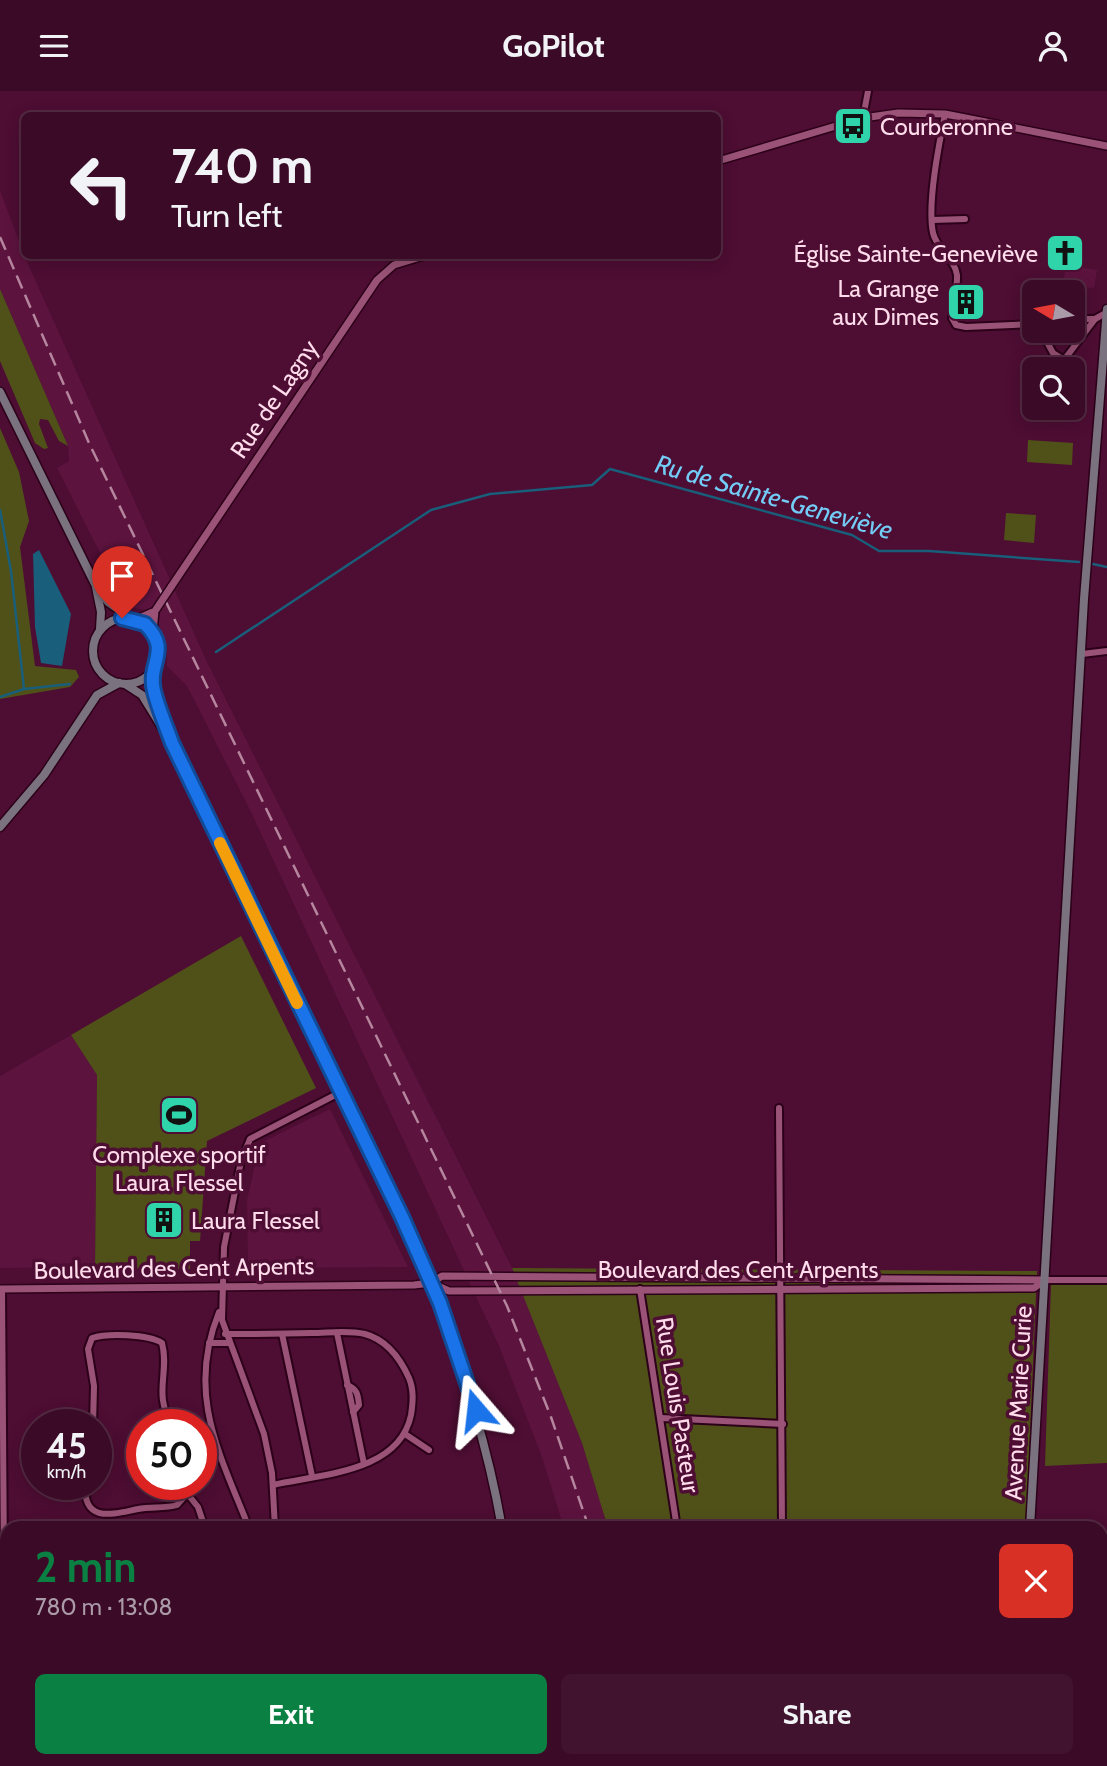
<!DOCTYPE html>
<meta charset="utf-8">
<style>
:root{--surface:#3a0a26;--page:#41132e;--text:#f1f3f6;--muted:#ab9aa7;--line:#542b43;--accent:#0b8043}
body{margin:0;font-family:Cabin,sans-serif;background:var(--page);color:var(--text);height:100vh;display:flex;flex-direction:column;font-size:26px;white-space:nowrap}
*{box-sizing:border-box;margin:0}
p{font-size:23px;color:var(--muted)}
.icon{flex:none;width:38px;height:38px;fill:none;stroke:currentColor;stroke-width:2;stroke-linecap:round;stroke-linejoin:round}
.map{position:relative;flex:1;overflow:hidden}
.side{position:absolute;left:0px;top:1430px;width:1108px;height:247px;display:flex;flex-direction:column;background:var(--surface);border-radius:21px 21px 0 0;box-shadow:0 4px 18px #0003,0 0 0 2px var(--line)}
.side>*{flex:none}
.hud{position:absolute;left:21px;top:21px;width:700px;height:147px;border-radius:10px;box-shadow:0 4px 18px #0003,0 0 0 2px var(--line);background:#3a0a26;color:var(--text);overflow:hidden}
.needle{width:46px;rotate:280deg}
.fabs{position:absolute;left:1022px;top:189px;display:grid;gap:14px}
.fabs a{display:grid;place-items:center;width:63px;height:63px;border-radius:10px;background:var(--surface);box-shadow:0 4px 18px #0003,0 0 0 2px var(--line);font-size:35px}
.speed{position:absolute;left:21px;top:1318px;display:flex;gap:14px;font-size:35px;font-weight:700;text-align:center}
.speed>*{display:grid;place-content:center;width:91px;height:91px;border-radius:50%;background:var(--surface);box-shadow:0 4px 18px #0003,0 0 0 2px var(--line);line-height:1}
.speed small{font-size:18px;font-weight:400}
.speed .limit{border:10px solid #d22;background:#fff;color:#111}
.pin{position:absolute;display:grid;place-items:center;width:60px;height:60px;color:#fff;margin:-72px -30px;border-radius:50% 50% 50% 0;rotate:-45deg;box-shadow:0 0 7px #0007}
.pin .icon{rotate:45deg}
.me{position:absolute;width:77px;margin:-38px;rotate:343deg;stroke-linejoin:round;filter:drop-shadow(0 0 5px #0008)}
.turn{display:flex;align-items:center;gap:24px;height:147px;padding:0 35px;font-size:32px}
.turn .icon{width:91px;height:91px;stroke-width:2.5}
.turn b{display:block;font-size:49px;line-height:60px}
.round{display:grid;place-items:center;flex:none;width:74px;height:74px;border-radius:10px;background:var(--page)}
.headline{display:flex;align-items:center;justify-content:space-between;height:119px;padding:0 35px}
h1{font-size:42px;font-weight:800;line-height:52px;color:var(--accent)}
.action{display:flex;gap:14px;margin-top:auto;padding:14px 35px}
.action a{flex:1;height:80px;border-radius:10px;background:var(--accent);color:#fff;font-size:28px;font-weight:800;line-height:80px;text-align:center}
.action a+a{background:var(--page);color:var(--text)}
header{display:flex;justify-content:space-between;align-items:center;height:91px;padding:0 35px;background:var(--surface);font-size:32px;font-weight:800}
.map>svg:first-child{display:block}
</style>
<header><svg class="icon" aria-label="menu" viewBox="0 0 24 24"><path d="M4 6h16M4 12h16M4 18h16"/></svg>GoPilot<svg class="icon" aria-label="person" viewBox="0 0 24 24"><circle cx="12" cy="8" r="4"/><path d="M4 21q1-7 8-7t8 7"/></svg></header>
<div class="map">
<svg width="1107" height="1675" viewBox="0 0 1107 1675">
<rect width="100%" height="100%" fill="#4e0d33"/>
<g fill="#5c133e">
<path d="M0 99 24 164 207 571 512 1177 582 1352 608 1437H564L542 1366 499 1255 251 721 187 595 167 575V556L158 531 147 519 133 517 130 504 122 505 57 377 69 370 68 355 0 198Z"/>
<path d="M1071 175 1097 179 1094 197 1078 196 1073 220V201H1057V194H1063L1065 180H1070Z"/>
<path d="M71 944 97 984 95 1176 0 1177V985Z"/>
<path d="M330 1018 408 1176 248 1177 247 1109 260 1052Z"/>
<rect x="0" y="1538" width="7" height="118"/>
</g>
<g fill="#505119">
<path d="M0 198 68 355 59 350 48 329 40 328 39 333 48 357 44 358 35 352 0 270Z"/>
<path d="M0 337 19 381 29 430 20 456 35 575 76 579 79 586 70 596 0 608Z"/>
<path d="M1028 349 1073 352 1072 374 1027 371Z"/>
<path d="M1006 422 1036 424 1034 452 1004 449Z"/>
<path d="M241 845 316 997 207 1050 200 1150H190V1178L95 1177 97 984 71 944Z"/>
<path d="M512 1177 1037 1180 1026 1437H608L582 1352Z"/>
<path d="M1051 1193 1107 1194V1372L1045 1375Z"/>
</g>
<path fill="#195e7a" d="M39 459 71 523 62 575 41 572 35 536 33 463Z"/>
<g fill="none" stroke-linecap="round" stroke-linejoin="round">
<g stroke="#195e7a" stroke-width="2.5">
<path d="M0 419 11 480 24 598"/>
<path d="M1093 473 1107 476"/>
<path d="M216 561 431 419 490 403 592 394 610 378 852 444 879 460H929L1079 471"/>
<path d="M0 606 24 598 70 593"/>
</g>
<g stroke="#2c0019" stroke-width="10">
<g id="minor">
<path d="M945 23C939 53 927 113 933 142 937 159 955 168 957 184 958 199 951 213 952 227L956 234 966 236 1034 233"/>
<path d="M863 27 868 0"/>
<path d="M932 129 965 128"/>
<path d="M1073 228H1095"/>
<path d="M1041 240 1053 262 1064 269 1095 228 1106 222"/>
<path d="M1082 563 1107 560"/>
<path d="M779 1017 782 1437"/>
<path d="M1045 1189H1107"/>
<path d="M640 1198 677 1437"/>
<path d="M219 1221C186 1303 219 1361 249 1437"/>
<path d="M337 1242 364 1373"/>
<path d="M225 1243C254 1243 282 1243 311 1242 328 1242 348 1239 365 1243 387 1249 400 1267 409 1287 414 1299 413 1311 411 1324 399 1382 320 1383 273 1394"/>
<path d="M282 1243 312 1385"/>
<path d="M209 1252H229"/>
<path d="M347 1294C357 1298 358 1303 359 1314L353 1321"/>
<path d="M661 1327 783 1333"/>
<path d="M93 1334 94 1295 88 1258 92 1247C107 1242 148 1243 162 1252 170 1282 152 1304 173 1334"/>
<path d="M405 1343 429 1359"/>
<path d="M85 1393C83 1433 113 1423 138 1418 151 1415 164 1418 177 1414L184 1406 185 1393"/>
<path d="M186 1401 198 1416 205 1437"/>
<path d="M275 1437 272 1382 264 1343 222 1229 224 1156 241 1070 250 1048 341 1001"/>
<path d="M392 1437 403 1434 419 1437"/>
<path d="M1101 1445 1107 1444"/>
<path d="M1101 1479 1102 1482H1107"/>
<path d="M0 1483 4 1474 2 1198"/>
<path d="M1101 1532H1107"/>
<path d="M0 1663H7"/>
<path d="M1101 1668H1107"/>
</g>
</g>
<g stroke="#2c0019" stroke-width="10">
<g id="tertiary">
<path d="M718 70 863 27 898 22 945 23 1107 55"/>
<path d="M171 496 377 189 394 174 427 164"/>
<path d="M135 529 155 520"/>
<path d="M153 541 155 520"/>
<path d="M431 1192 449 1200 1034 1197 1045 1189"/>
<path d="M0 1198 414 1194 431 1192 442 1185 1045 1189"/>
<path d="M667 1670H900"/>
<path d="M476 1671 491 1675"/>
<path d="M538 1671 620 1670"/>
<path d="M0 1673 480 1670"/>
</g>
</g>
<g stroke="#2c0019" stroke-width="11">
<g id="secondary">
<path d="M0 301 95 493 108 511 132 528"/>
<path d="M96 496 101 521 100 538"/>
<circle cx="126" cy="560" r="33"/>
<path d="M151 582 172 652C223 758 273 863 324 968 401 1123 472 1264 502 1437"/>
<path d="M125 593 142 604 163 638"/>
<path d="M0 736 44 684 97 604 119 592"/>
<path d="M1030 1437 1084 508 1107 218"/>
<path d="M503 1670 504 1675"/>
<path d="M1024 1670V1675"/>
<path d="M537 1675 538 1670"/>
</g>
</g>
<use href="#minor" stroke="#9a5376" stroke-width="6"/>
<use href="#tertiary" stroke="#9a5376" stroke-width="7"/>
<use href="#secondary" stroke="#7b727f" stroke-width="8"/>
<g stroke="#b5869e" stroke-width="2.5" stroke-dasharray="14 7" stroke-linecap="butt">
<path d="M0 146 89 352 507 1215 551 1326 589 1437"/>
<path d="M639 1670 640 1675"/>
</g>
<g stroke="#2c0019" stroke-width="10" stroke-linecap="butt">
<g id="tertiary-bridge">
<path d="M155 520 171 496"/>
<path d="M620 1670H667"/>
</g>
</g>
<use href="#tertiary-bridge" stroke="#9a5376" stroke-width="7"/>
</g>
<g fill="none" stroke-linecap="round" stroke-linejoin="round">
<g stroke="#114b97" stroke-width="18">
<path id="route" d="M122 527 145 533C172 560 147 571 154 600 158 617 166 635 172 652L402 1126 440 1212 476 1319"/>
</g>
<use href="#route" stroke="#1a73e8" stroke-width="12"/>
<path stroke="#f59e0b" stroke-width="12" d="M220 752 297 912"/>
</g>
<defs>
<g id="bus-square" transform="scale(2.0125)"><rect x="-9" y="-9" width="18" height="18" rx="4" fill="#30d4aa" stroke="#4e0d33"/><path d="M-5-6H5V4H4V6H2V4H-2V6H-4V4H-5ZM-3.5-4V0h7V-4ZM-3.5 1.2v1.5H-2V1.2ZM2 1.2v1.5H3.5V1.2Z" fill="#111"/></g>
<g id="church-square" transform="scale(2.0125)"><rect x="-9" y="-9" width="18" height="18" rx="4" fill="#30d4aa" stroke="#4e0d33"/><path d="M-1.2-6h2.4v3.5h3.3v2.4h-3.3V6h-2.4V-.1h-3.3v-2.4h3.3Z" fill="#111"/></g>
<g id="building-square" transform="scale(2.0125)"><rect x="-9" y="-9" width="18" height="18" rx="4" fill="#30d4aa" stroke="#4e0d33"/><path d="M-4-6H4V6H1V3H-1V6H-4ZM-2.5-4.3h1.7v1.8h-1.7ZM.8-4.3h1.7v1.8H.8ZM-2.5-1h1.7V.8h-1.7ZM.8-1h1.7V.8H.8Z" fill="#111"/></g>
<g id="stadium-square" transform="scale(2.0125)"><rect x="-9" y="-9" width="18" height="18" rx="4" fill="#30d4aa" stroke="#4e0d33"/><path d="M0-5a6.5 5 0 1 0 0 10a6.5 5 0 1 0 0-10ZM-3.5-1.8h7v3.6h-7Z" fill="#111"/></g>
</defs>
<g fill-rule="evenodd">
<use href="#bus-square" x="853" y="35"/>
<use href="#church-square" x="1065" y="162"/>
<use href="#building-square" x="966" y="211"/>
<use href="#stadium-square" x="179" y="1024"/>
<use href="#building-square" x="164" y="1129"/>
</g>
<g text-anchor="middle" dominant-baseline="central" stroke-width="7" stroke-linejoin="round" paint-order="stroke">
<g font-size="24" fill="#fedceb" stroke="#4e0d33" text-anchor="start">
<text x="880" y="35">Courberonne</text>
<text x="1038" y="162" text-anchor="end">Église Sainte-Geneviève</text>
<text x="939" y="197" text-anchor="end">La Grange<tspan x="939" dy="28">aux Dimes</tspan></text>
<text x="179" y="1063" text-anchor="middle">Complexe sportif<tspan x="179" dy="28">Laura Flessel</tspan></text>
<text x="191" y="1129">Laura Flessel</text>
</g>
<g font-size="24" fill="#fedceb" stroke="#4e0d33">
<text transform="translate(274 308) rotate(-56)">Rue de Lagny</text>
<text transform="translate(174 1177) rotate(-1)">Boulevard des Cent Arpents</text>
<text x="738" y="1178">Boulevard des Cent Arpents</text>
<text transform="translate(1018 1312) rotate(-87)">Avenue Marie Curie</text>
<text transform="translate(678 1314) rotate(81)">Rue Louis Pasteur</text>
</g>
<g font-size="26" font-style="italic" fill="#73ccf5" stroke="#4e0d33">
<text transform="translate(774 406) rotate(16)">Ru de Sainte-Geneviève</text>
</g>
</g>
</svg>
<div class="fabs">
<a><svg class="needle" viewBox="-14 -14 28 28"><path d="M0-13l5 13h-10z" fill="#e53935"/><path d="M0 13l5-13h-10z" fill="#ab9aa7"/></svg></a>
<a><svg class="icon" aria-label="search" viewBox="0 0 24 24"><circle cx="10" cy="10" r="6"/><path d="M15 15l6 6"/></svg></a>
</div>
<div class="speed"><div>45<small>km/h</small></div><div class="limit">50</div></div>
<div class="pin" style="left:122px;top:527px;background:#d93025"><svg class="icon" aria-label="arrive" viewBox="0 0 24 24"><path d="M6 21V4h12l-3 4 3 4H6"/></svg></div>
<svg class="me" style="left:476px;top:1319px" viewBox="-20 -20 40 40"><path d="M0-17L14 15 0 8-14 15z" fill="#1a73e8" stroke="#fff" stroke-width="4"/></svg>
<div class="hud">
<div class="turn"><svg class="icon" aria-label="left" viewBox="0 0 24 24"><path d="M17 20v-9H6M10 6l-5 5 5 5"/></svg><div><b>740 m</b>Turn left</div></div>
</div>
<section class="side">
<div class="headline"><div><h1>2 min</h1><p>780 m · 13:08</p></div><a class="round" style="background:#d93025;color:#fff"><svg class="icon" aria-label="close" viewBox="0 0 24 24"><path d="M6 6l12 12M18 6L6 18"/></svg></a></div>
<div class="action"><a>Exit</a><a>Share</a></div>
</section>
</div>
